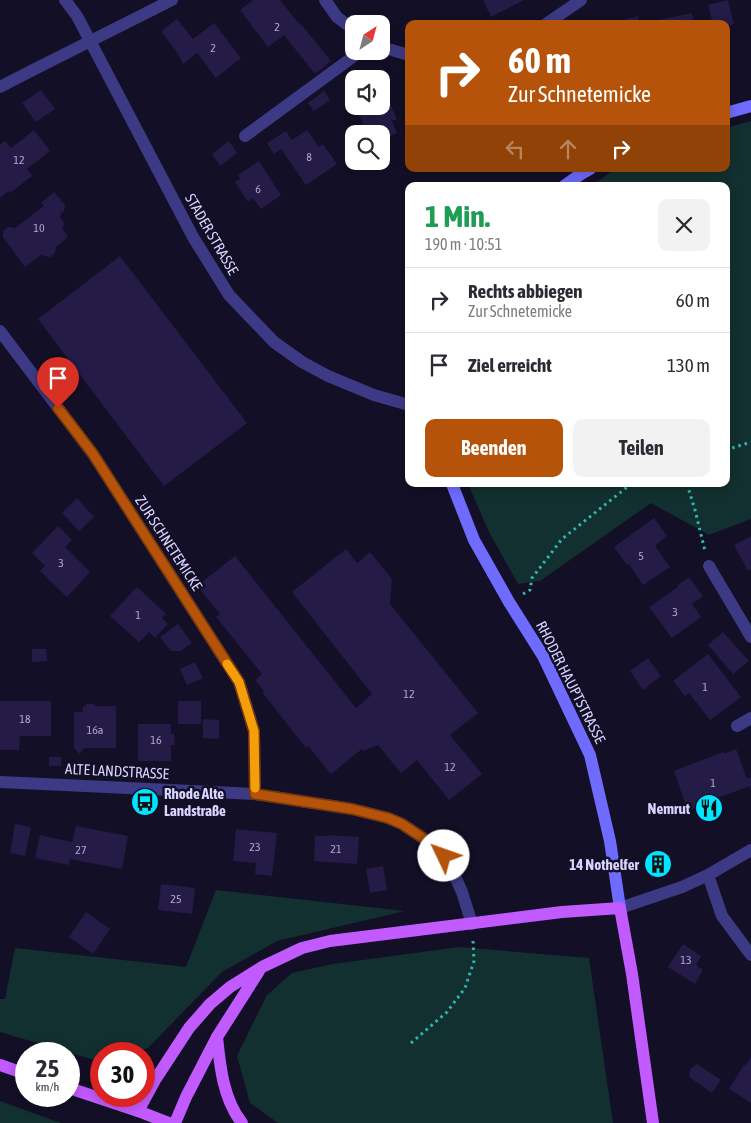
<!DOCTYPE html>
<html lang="de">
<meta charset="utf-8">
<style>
:root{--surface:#fff;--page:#f2f2f3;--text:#2b2b33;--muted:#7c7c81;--line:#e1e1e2;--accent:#b45309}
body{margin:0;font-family:"Asap Condensed",sans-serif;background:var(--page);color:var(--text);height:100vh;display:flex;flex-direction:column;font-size:19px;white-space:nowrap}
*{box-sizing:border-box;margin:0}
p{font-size:16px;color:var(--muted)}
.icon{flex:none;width:28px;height:28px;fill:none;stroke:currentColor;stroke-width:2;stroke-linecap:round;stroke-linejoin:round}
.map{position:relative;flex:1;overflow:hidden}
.sheet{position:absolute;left:405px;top:182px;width:325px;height:305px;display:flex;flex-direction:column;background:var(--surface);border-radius:10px;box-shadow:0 2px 12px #0003}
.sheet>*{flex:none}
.guide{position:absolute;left:405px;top:20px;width:325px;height:152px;border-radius:10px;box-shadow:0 2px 12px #0003;background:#b45309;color:#fff;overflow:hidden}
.needle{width:32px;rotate:36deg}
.controls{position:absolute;left:345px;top:15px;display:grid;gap:10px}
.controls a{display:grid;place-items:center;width:45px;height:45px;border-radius:10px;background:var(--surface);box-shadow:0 2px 12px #0003;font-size:25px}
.speed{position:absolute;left:15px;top:1042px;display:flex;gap:10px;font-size:25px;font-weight:700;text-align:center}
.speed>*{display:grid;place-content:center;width:65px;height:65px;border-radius:50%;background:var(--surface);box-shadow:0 2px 12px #0003;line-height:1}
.speed small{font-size:12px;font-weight:400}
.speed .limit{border:8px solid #d22;background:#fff;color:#111}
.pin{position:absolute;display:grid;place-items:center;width:42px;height:42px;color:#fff;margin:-51px -21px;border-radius:50% 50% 50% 0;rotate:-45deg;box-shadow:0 0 5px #0007}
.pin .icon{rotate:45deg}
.me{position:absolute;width:55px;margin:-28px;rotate:312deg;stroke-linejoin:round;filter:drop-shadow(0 0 4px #0008)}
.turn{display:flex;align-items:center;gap:18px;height:105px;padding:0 20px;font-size:22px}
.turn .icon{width:65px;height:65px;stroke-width:2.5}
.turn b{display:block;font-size:35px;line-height:42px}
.lanes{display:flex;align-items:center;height:48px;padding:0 20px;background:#0003;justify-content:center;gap:25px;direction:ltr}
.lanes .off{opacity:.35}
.round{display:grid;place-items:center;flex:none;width:52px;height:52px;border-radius:10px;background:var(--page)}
.headline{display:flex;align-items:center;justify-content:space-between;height:85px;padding:0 20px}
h1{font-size:30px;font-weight:700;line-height:38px;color:#1e9e55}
.primary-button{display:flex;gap:10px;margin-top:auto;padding:10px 20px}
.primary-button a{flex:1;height:58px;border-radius:10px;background:var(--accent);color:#fff;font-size:20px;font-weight:700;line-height:58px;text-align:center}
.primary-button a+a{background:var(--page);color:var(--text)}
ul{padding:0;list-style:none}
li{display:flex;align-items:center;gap:15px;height:65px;padding:0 20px;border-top:1px solid var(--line)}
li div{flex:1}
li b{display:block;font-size:19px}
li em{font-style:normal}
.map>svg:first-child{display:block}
</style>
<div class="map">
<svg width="751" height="1123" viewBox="0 0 751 1123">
<rect width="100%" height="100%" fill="#130f26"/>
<g fill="#12302f">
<path d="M751 121V519L709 535 651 503 540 581 518 584 489 532 468 484H726V186H591L615 169H726V128Z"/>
<path d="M216 890 405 911 277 941 222 972 148 1048 131 1054H101V1062L0 1032V999H5L15 948 186 967Z"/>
<path d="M459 947 589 958 613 1123H278L250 1103 237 1056 267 995 292 973 333 964Z"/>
<path d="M0 1101 61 1123H0Z"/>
</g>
<g fill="#241b47">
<path d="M253 0H280L299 24 300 23 331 61 315 74 284 35 268 47 240 10Z"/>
<path d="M483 0H524L491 17Z"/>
<path d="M728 0 734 24 726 26V24H713L708 5Z"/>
<path d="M692 13 694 24H644V23Z"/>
<path d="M638 16 640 24H620L619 21Z"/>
<path d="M177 19 193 39 214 23 241 58 216 78 197 53 183 64 178 54 161 31Z"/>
<path d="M381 84 397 119 392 121 397 133 381 140V134H354V145L347 131 363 124 355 106H381Z"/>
<path d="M41 90 55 109 36 122 22 103Z"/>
<path d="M324 91 330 100 314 111 308 103Z"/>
<path d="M34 130 50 151 27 169 32 176 10 193 9 191 0 198V145L5 141 11 148Z"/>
<path d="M307 130 319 147 323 144 337 164 306 185 281 149 274 154 267 143 286 131 292 140Z"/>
<path d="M229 141 237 153 220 166 212 154Z"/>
<path d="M259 161 281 195 261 209 253 198 248 202 235 182 240 179 238 175Z"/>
<path d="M54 192 65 205 64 211 61 213 60 218 64 222 63 227 62 228 68 237 56 247 55 253 50 257 44 256 42 254 25 267 3 237V231L8 227 15 228 44 206 41 203Z"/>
<path d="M120 256 247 423 164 486 38 319Z"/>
<path d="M77 498 94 517 79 531 62 513Z"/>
<path d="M654 518 667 536 655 546 670 567 643 585 629 564 627 565 614 547Z"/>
<path d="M58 526 72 540 65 547 90 572 67 597 40 571 45 566 32 553Z"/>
<path d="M751 536V569L748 571 734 545Z"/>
<path d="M346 549 357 563 370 552 392 579 390 604 478 713 450 735 482 774 449 800 417 760 401 773 378 745 363 751 362 749 331 774 308 746 306 748 262 692 264 691 255 680 262 674 216 617 220 614 197 586 235 556 356 708 372 694 292 592Z"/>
<path d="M689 577 703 596 692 604 701 617 672 638 649 607 678 587 677 586Z"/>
<path d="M137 587 166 614 162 618 168 624 155 638 149 632 139 642 110 616Z"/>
<path d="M178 624 192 643 181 651H171L160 637Z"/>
<path d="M723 632 749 661 733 674 708 645Z"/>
<path d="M32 649H46L47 661 32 662Z"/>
<path d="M708 654 741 697 710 720 689 693 685 696 673 681Z"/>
<path d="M648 658 661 676 643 690 630 671Z"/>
<path d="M195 662 203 678 187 685 180 669Z"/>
<path d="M0 701H51V736H20L19 750H0Z"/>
<rect x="178" y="701" width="23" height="23"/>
<path d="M87 704H93L96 706H116V748H84L80 754 74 748V712H83V707Z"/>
<path d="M203 719 219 720V739L203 738Z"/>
<path d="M138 724H171V734H174L175 745H171V761H138Z"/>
<path d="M736 749 747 779 751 777V790L750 786 709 801V803L688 811 674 771 723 752 724 754Z"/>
<rect x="49" y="757" width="12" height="9"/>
<path d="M15 824 31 827 25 856 10 853Z"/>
<path d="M76 826 128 836 122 869 70 859 69 865 35 858 40 835 72 842Z"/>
<path d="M236 829 277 833 272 876 255 874 256 863 233 861Z"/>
<path d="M329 835 359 837 357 864 314 861 315 836H329Z"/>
<circle cx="658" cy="864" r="8"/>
<path d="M383 866 387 890 370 893 366 869Z"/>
<path d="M161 884 195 888 192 914 158 910Z"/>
<path d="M86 912 110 929 93 954 69 937Z"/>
<path d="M683 944 701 956 696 965 703 970 695 984 668 967Z"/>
<path d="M751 1057V1103L729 1089 744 1065 745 1066Z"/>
<path d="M697 1064 721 1080 712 1093 689 1077 690 1069Z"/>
</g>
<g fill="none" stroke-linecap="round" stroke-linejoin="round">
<g stroke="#2fb8b0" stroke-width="3" stroke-dasharray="2.5 4" stroke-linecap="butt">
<path d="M726 450 751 442"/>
<path d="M687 484 695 510 705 551"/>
<path d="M523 594 530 590 532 578 562 539 631 484"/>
<path d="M411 1043 447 1012 465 988 474 961 473 941"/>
</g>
<g stroke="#3d3a85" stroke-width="12">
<path d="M325 0 337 17 354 30"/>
<path d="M152 10 172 0"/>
<path d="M546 24 581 0"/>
<path d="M381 47 409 55"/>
<path d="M0 87 31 71"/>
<path d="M245 136 361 51"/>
<path d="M0 331 93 454 239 682 254 731 255 794"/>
<path d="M709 566 751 637"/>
<path d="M737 726 751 718"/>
<path d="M0 782 255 794 352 809 388 818 402 824 432 844 444 856 453 872 462 892 472 924"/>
<path d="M708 875 722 916 751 955"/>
<path d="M620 908 682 887 708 875 751 850"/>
</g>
<path stroke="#3d3a85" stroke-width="12" d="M65 0 77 16 193 237 229 295 274 342 302 362 328 376 374 395 409 405"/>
<g stroke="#6f6bff" stroke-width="12">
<path d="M726 113 751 106"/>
<path d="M564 186 581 174 590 169"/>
<path d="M452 484 474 540 509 602 543 656 590 755 610 841 620 908"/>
</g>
<g stroke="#c25bff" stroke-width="12">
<path d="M217 1037C220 1066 223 1099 242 1123"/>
<path d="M0 1065 26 1074"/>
<path d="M69 1088 138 1111 169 1123"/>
<path d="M138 1111 155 1080 189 1028 210 1004 230 987 262 967 302 948 330 941 562 912 620 908 632 974 653 1123"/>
<path d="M175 1123 186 1097 217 1037 259 971"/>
</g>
<path stroke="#3d3a85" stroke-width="12" d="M31 71 152 10"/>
</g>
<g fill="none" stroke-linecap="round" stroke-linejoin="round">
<g stroke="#753606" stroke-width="12">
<path id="route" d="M58 408 93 454 239 682 254 731 255 794 352 809 388 818 402 824 432 844 444 856"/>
</g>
<use href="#route" stroke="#b45309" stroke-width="9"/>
<path stroke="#f59e0b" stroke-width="9" d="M227 664 239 682 254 731 255 788"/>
</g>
<defs>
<g id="bus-disc" transform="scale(1.4375)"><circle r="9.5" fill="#00e5ff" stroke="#130f26"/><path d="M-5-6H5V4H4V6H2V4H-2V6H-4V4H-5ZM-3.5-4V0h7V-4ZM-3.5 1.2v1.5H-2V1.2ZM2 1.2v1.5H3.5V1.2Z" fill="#111"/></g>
<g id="restaurant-disc" transform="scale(1.4375)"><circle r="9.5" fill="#00e5ff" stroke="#130f26"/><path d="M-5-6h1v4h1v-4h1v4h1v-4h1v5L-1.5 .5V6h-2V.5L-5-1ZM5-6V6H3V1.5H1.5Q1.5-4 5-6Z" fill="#111"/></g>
<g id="building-disc" transform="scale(1.4375)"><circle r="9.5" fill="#00e5ff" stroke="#130f26"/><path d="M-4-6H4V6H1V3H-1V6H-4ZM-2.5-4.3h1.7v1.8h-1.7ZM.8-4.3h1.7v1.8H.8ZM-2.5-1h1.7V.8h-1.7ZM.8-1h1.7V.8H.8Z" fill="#111"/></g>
</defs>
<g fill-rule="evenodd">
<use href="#bus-disc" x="145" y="802"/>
<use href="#restaurant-disc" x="709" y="808"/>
<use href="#building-disc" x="658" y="864"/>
</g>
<g text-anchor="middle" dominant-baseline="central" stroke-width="5" stroke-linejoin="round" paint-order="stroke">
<g font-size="12" fill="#aca6d1">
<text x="277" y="27">2</text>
<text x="213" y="48">2</text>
<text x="309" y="157">8</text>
<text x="19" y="160">12</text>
<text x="258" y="189">6</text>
<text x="39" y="228">10</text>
<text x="641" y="556">5</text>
<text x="61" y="563">3</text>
<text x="675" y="612">3</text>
<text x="138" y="615">1</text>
<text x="705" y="687">1</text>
<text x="409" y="694">12</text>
<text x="25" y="719">18</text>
<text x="95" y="730">16a</text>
<text x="156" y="740">16</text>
<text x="450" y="767">12</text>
<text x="713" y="783">1</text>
<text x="255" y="847">23</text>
<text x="336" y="849">21</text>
<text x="81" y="850">27</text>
<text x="176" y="899">25</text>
<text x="686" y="960">13</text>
</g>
<g font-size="15" fill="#d9d4ff" stroke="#130f26">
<text transform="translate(212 234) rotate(60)">STADER STRASSE</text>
<text transform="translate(169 543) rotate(57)">ZUR SCHNETEMICKE</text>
<text transform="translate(571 682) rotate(63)">RHODER HAUPTSTRASSE</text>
<text transform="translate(117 771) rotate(3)">ALTE LANDSTRASSE</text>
</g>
<g font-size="15" font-weight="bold" fill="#d9d4ff" stroke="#130f26" text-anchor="end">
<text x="164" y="793" text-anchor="start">Rhode Alte<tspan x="164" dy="17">Landstraße</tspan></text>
<text x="690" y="808">Nemrut</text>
<text x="639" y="864">14 Nothelfer</text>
</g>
</g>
</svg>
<div class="controls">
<a><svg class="needle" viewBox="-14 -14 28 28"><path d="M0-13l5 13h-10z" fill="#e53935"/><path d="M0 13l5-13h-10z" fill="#7c7c81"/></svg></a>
<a><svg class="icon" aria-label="sound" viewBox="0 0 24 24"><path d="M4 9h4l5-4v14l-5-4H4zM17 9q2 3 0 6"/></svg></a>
<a><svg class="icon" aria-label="search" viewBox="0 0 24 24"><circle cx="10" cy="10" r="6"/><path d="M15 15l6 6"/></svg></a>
</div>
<div class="speed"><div>25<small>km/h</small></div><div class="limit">30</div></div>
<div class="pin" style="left:58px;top:408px;background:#d93025"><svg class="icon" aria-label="arrive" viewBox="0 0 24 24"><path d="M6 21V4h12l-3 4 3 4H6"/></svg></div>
<svg class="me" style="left:444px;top:856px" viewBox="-20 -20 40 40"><circle r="19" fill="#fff"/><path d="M0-13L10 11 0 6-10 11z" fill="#b45309"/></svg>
<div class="guide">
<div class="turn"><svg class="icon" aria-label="right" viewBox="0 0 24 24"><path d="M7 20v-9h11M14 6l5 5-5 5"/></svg><div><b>60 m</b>Zur Schnetemicke</div></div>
<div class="lanes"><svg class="icon off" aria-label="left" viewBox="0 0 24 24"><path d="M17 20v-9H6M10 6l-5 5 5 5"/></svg><svg class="icon off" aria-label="ahead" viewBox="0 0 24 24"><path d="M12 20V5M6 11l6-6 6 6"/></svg><svg class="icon" aria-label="right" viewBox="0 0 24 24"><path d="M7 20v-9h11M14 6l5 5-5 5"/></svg></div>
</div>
<section class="sheet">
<div class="headline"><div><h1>1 Min.</h1><p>190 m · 10:51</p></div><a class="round"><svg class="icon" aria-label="close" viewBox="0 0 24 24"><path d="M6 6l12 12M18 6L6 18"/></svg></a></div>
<ul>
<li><svg class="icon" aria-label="right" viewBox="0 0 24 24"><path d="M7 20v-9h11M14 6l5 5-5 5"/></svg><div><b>Rechts abbiegen</b><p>Zur Schnetemicke</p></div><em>60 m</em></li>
<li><svg class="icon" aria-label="arrive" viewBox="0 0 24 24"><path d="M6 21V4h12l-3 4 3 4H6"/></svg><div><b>Ziel erreicht</b></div><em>130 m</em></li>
</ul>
<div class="primary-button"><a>Beenden</a><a>Teilen</a></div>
</section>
</div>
